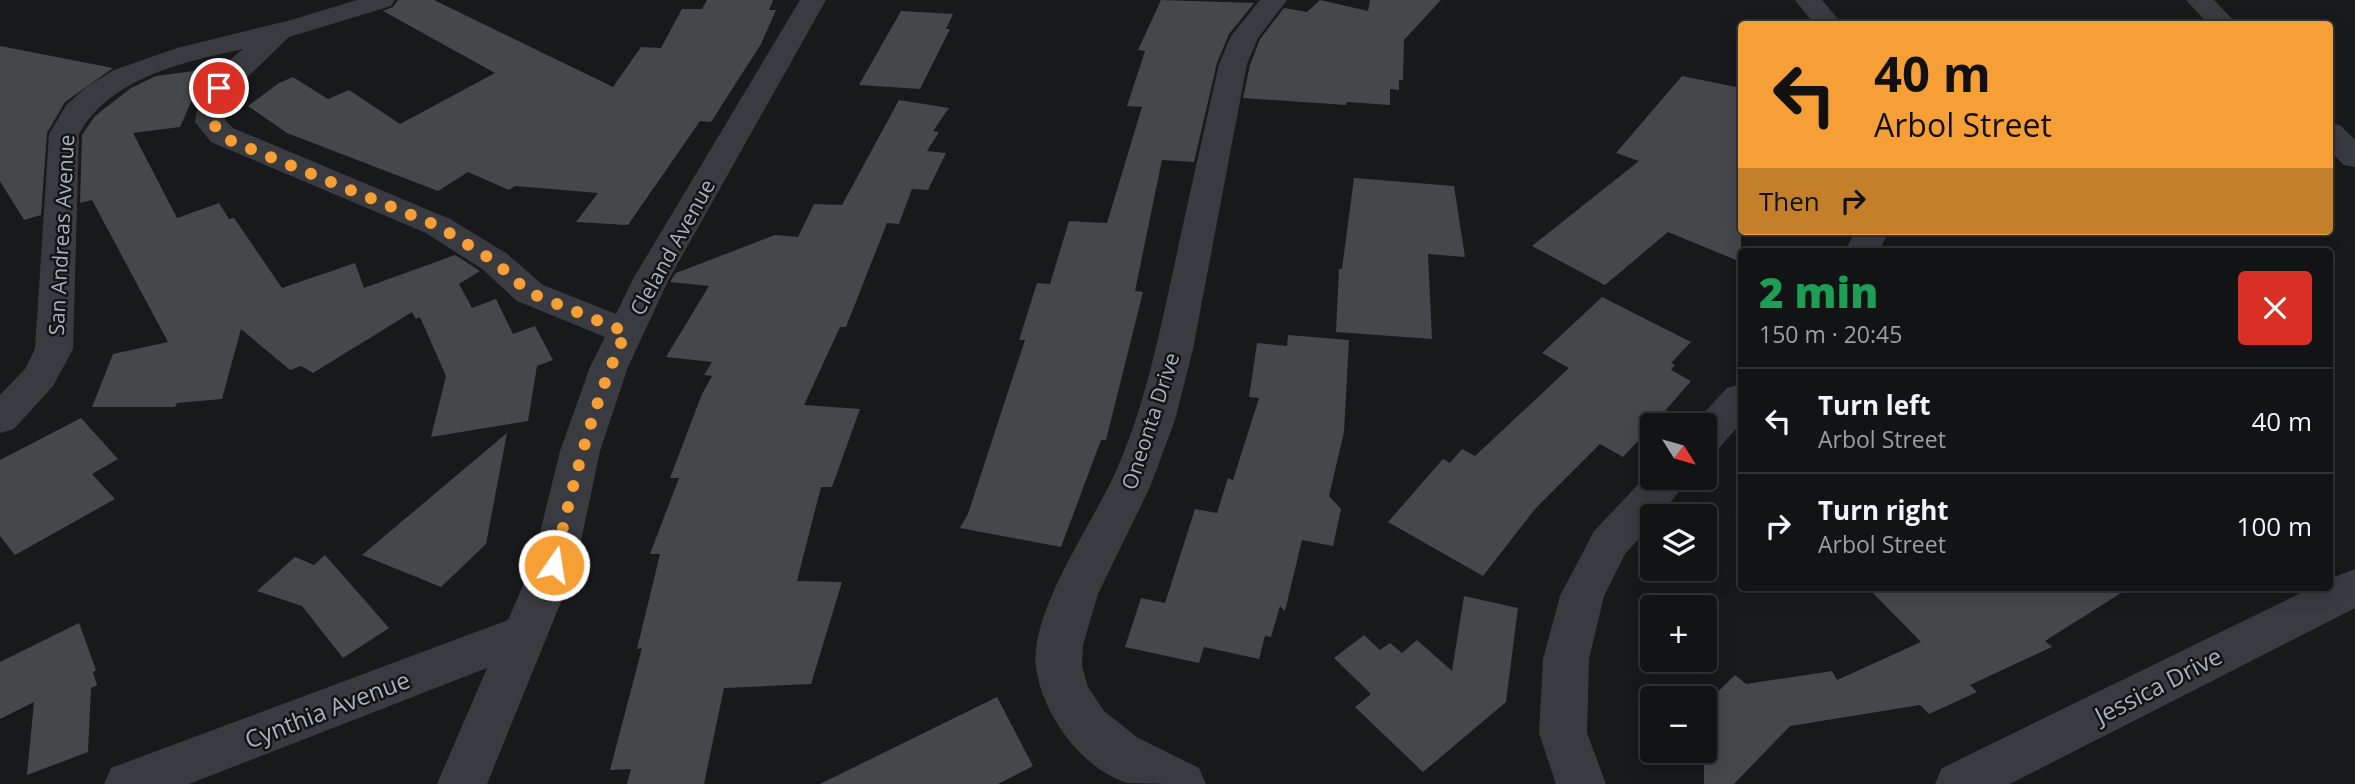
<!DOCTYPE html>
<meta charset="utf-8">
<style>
:root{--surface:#121314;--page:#1f2022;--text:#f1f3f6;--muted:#9c9ea0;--line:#313234}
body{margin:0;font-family:"Open Sans",sans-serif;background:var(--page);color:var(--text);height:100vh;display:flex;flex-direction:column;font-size:26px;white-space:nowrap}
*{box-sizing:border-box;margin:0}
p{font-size:23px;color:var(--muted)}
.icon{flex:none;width:38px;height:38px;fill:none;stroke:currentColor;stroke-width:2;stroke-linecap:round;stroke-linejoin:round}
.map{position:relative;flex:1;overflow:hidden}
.sheet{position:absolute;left:1738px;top:248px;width:595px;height:343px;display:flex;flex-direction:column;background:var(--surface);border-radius:7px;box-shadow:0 4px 18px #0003,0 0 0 2px var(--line)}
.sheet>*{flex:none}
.hud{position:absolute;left:1738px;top:21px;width:595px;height:214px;border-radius:7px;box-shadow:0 4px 18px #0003,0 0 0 2px var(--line);background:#f59f36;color:#111;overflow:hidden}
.needle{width:46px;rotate:127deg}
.buttons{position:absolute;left:1640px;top:413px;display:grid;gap:14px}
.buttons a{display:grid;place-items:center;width:77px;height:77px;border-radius:7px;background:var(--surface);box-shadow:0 4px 18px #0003,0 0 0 2px var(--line);font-size:35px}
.pin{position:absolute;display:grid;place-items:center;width:60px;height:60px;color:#fff;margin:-30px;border:4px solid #fff;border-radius:50%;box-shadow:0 2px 7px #0007}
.me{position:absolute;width:77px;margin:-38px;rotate:13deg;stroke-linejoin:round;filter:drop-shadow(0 0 5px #0008)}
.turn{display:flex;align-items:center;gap:24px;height:147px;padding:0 21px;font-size:32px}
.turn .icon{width:91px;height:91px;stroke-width:2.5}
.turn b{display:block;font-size:49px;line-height:60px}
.then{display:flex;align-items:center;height:66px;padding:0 21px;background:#0003;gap:14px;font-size:26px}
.round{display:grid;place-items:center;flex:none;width:74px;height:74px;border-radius:7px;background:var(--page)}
.summary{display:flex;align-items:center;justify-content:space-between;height:119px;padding:0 21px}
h1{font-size:42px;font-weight:800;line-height:52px;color:#1e9e55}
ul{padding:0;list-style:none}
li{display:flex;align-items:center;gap:21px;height:105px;padding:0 21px;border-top:2px solid var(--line)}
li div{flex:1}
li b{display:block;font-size:26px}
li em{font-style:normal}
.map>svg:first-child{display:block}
</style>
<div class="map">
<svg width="2355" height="784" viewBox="0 0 2355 784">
<rect width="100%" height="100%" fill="#18191b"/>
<g fill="#45474b">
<path d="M398 0H434L613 87 641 47 661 48 682 9H702L707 0H773L769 10H776L761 44 711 122 700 121 628 225 576 222 598 193 515 186 509 190 468 172 438 191 287 133 248 106 279 83 293 77 328 99 349 90 400 124 495 73 383 11 393 7Z"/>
<path d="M1161 0 1254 3 1229 34 1217 63 1194 162 1162 160 1135 291 1143 292 1106 440H1101L1061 547 960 528 968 514 1025 340H1019L1037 283 1050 284 1069 221 1107 223 1142 107 1127 106 1145 51 1138 50Z"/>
<path d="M1320 0 1368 11 1370 0H1441L1404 40 1403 80H1399V90L1390 89V105L1347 102 1346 105 1243 98 1250 65 1260 39 1284 8 1307 12Z"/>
<path d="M901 11 953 14 946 29H950L920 89 859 85Z"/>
<path d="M0 46 113 68 65 102 47 133 41 215 24 220 0 181Z"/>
<path d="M201 70 193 85 199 84 180 127 133 133 177 218 219 203 229 219 234 218 282 288 355 263 364 288 455 255 480 271 459 284 472 308 496 299 513 334 535 326 553 360 537 366 528 421 431 437 446 376 420 317 416 319 412 312 313 373 301 366 290 370 241 329 222 399 177 403 175 407H92L113 354 168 342 92 200 80 203 82 135 95 116 131 88 156 76Z"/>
<path d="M1682 76 1741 88V262L1668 232 1605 285 1532 246 1639 161 1616 153Z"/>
<path d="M899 100 949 108 933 131 939 132 927 151 946 153 928 190 912 189 899 224 887 223 846 327H840L804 405 860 409 832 487H821L797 581 842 582 811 684 724 688 704 784H627L631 769 610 770 642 648 637 649 660 554H650L679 478H670L702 394 712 376 704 375 712 362 666 357 709 286 670 282 676 273 775 235 798 237 814 204 842 205Z"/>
<path d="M1354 178 1454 186 1465 257 1428 254 1432 339 1336 332 1339 269H1342Z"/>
<path d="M1602 297 1691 342 1671 363 1675 365 1671 370 1691 381 1651 427 1623 457 1600 444 1535 509 1483 576 1388 522 1443 459 1450 463 1462 449 1475 456 1569 368 1542 353Z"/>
<path d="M1288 335 1349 340 1344 432 1329 496 1341 509 1333 546 1302 540 1285 611 1280 606 1271 637 1265 636 1259 659 1204 647 1199 663 1125 647 1141 598 1165 603 1195 509 1217 513 1228 478 1233 480 1259 398 1249 397 1257 343 1287 346Z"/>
<path d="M81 418 118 459 92 474 115 499 15 555 0 536V460Z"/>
<path d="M507 433 486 544 441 587 362 555Z"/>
<path d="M325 555 389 628 343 658 302 606 257 591 295 557 314 565Z"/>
<path d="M1868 588H2129L2045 641 2052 647 1970 685 1977 692 1929 714 1920 705 1790 726 1734 784H1704V705L1735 675 1746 684 1832 671 1837 680 1921 642Z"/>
<path d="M1464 596 1518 608 1506 702 1423 772 1355 707 1371 694 1334 658 1364 635 1380 650 1390 643 1402 653 1417 640 1452 671Z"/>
<path d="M79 623 96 670 93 672 97 685 91 688 88 752 27 775 34 702 0 719V662Z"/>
<path d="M997 697 1033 766 998 784H820Z"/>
</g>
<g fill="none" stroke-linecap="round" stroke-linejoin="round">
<g fill="#393b40" fill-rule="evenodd">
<path d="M357 0H395L391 6 378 10 289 37 236 88 226 108 225 120 233 128 450 219 506 253 543 285 616 314 633 279 800 0H826L669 279 628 367 600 451 576 565 487 784H437L487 668 189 784H104L111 768 508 620 532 565 560 451 590 367 605 337 517 301 482 269 426 233 211 142 195 122C199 90 219 69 243 49 184 62 111 77 79 134L73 349 53 386 14 429 0 433V395L25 369 35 349 49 134 67 104 88 86 114 70 177 48 291 20Z"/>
<path d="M1260 0H1287L1258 38 1247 64 1193 349 1175 420 1150 487 1098 594 1083 645 1082 666 1088 687 1104 711 1138 738 1199 768 1206 784C1185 784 1146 784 1127 783 1081 768 1042 714 1036 667 1029 610 1097 518 1119 464 1145 404 1158 339 1172 276 1187 205 1203 135 1219 64L1231 36Z"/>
<path d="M1795 0H1822L1842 24H1814Z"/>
<path d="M2186 0H2214L2237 24H2208Z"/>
<path d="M2329 123 2340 125 2355 140V167L2344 165 2329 150Z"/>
<path d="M1855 231H1889L1879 252H1845Z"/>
<path d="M1741 384V423L1718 449 1704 453V425H1693L1727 388Z"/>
<path d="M1652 470V478H1690L1659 516H1652V524L1625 554 1604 596 1589 659 1587 733 1606 784H1556L1539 733 1543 659 1560 596 1594 531Z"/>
<path d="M2355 569V608L2010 784H1935L1942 768 2311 588H2329V579Z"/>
</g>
</g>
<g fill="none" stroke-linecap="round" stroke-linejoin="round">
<path stroke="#f59f36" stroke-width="12" stroke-dasharray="0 21.6" d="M219 88 209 105 210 121 229 140 438 226 494 261 530 293 626 332C591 407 573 485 554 565"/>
</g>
<g text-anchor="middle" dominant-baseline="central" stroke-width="5" stroke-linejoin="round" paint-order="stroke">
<g font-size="21" fill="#abb1bb" stroke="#131416">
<text transform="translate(61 235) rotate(-87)">San Andreas Avenue</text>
<text transform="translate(672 247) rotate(-61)">Cleland Avenue</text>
<text transform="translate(1150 421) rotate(-72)">Oneonta Drive</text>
</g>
<g font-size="24" fill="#abb1bb" stroke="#131416">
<text transform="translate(2158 685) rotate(-27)">Jessica Drive</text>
<text transform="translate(327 709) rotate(-21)">Cynthia Avenue</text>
</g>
</g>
</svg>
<div class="buttons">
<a><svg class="needle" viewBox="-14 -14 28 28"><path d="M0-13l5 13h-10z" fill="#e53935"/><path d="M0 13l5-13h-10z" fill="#9c9ea0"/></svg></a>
<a><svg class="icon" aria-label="layers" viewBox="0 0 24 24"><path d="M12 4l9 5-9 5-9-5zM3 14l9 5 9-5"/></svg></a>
<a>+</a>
<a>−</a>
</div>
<div class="pin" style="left:219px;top:88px;background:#d93025"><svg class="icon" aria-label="arrive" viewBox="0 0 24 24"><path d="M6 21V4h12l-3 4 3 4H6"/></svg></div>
<svg class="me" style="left:554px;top:565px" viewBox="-20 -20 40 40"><circle r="17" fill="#f59f36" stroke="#fff" stroke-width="3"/><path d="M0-11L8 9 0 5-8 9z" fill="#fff"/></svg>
<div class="hud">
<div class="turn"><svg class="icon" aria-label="left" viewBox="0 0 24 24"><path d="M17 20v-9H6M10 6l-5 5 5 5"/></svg><div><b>40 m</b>Arbol Street</div></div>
<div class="then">Then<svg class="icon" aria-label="right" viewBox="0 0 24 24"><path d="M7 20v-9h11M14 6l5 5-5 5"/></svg></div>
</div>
<section class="sheet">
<div class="summary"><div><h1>2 min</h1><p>150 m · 20:45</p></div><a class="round" style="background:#d93025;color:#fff"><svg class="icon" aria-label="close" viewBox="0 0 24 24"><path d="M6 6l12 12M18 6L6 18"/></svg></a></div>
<ul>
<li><svg class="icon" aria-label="left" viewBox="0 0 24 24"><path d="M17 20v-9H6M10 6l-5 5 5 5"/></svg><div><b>Turn left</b><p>Arbol Street</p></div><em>40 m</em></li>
<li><svg class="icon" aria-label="right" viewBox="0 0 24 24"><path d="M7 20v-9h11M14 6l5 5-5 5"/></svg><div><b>Turn right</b><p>Arbol Street</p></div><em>100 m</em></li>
</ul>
</section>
</div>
